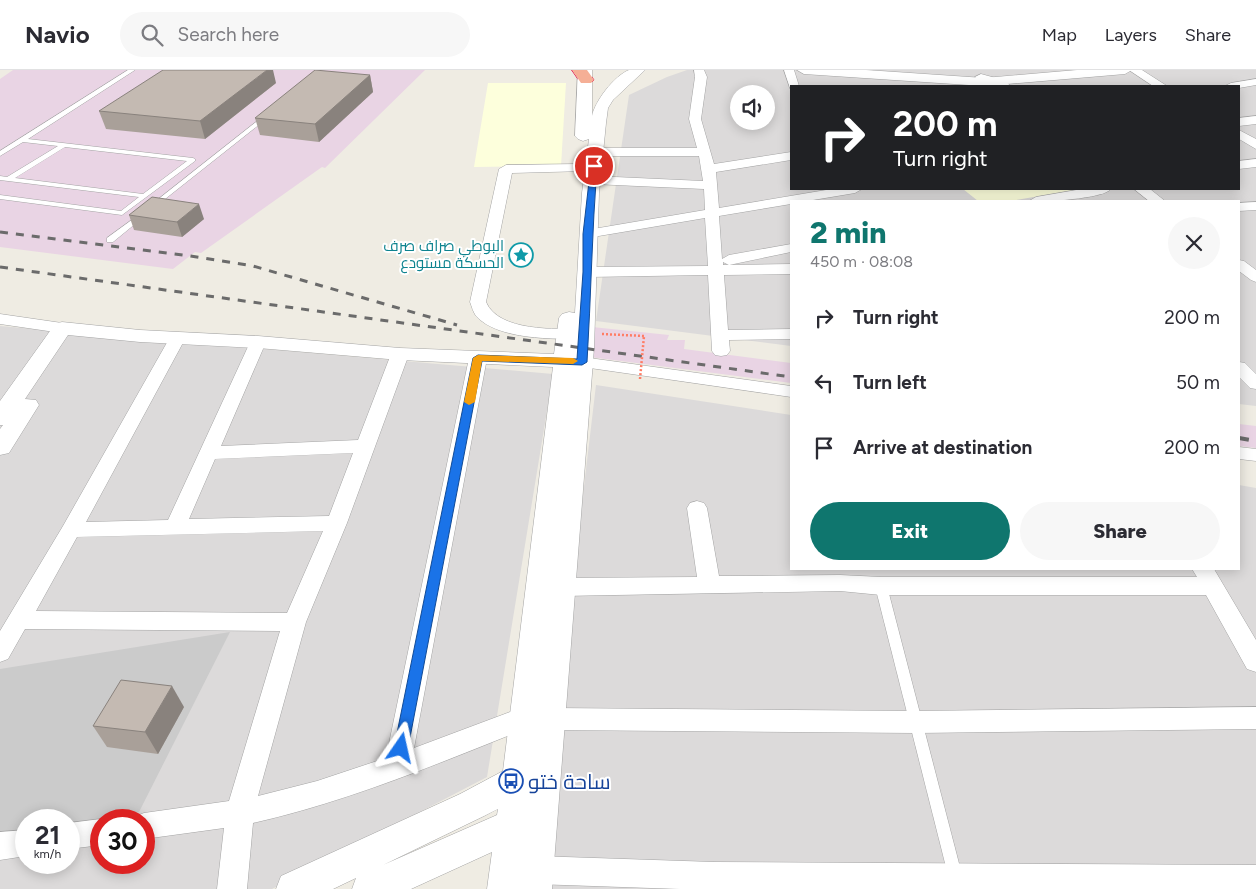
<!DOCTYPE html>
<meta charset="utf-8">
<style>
:root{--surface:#fff;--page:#f7f7f7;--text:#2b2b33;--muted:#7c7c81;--line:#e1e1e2;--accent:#0f766e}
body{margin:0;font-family:Figtree,Cairo,sans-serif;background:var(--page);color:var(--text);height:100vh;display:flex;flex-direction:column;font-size:19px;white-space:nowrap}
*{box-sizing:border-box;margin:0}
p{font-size:16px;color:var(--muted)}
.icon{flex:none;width:28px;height:28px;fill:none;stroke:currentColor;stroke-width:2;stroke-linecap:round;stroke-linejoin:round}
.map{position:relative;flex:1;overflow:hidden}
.sheet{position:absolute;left:790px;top:130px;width:450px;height:370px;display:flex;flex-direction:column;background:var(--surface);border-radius:0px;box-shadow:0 2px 12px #0003}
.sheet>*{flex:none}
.guide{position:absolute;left:790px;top:15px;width:450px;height:105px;border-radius:0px;box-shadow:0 2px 12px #0003;background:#202124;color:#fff;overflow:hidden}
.buttons{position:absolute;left:730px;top:15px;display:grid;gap:10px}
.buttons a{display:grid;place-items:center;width:45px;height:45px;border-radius:50%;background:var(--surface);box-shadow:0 2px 12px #0003;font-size:25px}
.speed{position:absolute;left:15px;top:739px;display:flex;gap:10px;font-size:25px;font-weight:700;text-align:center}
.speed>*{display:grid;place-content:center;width:65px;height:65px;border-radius:50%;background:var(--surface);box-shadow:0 2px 12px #0003;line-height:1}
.speed small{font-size:12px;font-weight:400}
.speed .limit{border:8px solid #d22;background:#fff;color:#111}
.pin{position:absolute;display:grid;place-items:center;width:42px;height:42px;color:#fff;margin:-21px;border:2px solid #fff;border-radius:50%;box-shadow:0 1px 5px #0007}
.me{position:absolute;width:55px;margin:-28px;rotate:11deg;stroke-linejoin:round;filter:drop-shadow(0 0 4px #0008)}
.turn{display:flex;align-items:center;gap:18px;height:105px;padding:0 20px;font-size:22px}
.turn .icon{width:65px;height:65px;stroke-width:2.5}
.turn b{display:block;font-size:35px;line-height:42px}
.round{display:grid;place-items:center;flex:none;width:52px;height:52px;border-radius:26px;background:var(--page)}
.headline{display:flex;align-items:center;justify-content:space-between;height:85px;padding:0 20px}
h1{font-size:30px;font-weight:800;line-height:38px;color:var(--accent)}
.primary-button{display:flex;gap:10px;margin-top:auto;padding:10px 20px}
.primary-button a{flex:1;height:58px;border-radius:30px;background:var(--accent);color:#fff;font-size:20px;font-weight:800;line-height:58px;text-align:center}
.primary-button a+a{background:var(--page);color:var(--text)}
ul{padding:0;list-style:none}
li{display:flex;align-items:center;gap:15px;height:65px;padding:0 20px}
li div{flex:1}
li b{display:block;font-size:19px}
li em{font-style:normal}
header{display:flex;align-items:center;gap:30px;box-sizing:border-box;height:70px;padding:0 25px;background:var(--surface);border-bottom:1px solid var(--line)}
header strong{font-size:24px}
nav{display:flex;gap:28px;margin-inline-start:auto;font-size:18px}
.search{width:350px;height:45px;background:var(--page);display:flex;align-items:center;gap:12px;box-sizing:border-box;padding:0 18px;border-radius:28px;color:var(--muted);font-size:19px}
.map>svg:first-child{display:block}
</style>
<header>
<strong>Navio</strong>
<div class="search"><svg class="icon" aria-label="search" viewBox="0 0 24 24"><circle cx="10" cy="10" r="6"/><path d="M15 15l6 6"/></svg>Search here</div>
<nav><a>Map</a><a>Layers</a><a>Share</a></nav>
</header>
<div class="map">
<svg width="1256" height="819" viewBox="0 0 1256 819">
<rect width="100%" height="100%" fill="#efece3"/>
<g fill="#dcdada" fill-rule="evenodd">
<path d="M687 0H1256V336L1239 334V131H791V276L596 251 629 25 667 7ZM791 16H1239V119H791ZM739 24H766V51H739Z"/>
<path d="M0 256 553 304 487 707 272 819H0ZM26 750H69V792H26ZM101 750H144V792H101Z"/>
<path d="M596 315 791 345V499H1239V415L1256 418V819H541L545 746Z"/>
</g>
<g fill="#e9d4e4">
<path d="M13 0H425L325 98 322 97 201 183 195 182 173 199 0 177V9Z"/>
<path d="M592 257 669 265 667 270H685L684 279 791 293V313L590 287Z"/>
<path d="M1239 354 1256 356V378L1239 376Z"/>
</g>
<g fill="#fdffdc">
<path d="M488 13H566L561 96 474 97Z"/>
<path d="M963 119H1081L1010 131H978Z"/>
</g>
<path fill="#cbcbcb" d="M230 562 139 742 69 754V750H26V762L0 766V599Z"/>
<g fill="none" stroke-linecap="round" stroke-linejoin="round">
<g stroke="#a4a4a4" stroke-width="1">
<g id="service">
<path d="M128 0H135L28 69 193 88 195 89V91L122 145 0 129V125L121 141 139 127 0 110V106L7 107 58 76 23 72 0 86V81ZM65 77 187 91 143 124 15 108Z"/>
<path d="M265 45 270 46 155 137H151V135Z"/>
<path d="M140 144 146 145 113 172H107V168Z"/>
<path d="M881 512 885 513 887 516 962 805 960 810 955 812 950 810 948 805 875 516 877 513Z"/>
</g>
</g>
<g stroke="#a4a4a4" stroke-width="1">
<g id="minor">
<path d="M694 0H704L707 7 701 49 714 94 791 82V90L716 102 719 138 832 119H862L855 123 807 131H791V134L719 146 722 189 729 185 791 174V182L729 195 723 192V195L791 194V204L724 205 728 260 791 259V269L729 270 730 281 727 285 721 286 715 285 712 281 708 205 588 207 583 205 580 202 583 199 588 197 708 196 705 148 587 168 582 167 580 164 582 161 587 160 705 140 704 119 593 114 586 110 593 106 703 111 699 86H595L589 82 595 78H697L689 49 695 7Z"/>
<path d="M784 0H794L799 16H791L790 18Z"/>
<path d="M1129 0H1142L1167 16H1153Z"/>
<path d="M981 4 1003 10 1011 16H998L994 14 995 16H984L975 7Z"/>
<path d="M1256 9V15L1239 18V16H1225L1231 13Z"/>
<path d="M1256 46V54L1239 56V48Z"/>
<path d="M1239 60 1256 69V79L1239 69Z"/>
<path d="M1256 89V97L1239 99V91Z"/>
<path d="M581 94 586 95 588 98 586 101 512 103 486 232C499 262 556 259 584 259L590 260 592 264 590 268 584 269C554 269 498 270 476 246 473 242 472 237 470 232L499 99 506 95Z"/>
<path d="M1082 119H1111C1103 129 1043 132 1029 131L1036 127Z"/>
<path d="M1134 119H1150L1165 131H1149Z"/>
<path d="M1256 132V140L1239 141V133Z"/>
<path d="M1239 190 1244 191 1256 200V212L1251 210 1239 201Z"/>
<path d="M0 244 62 253 68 254 70 258 68 262 62 263 0 254Z"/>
<path d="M177 264 183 265 185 269 86 452 168 450 252 268H264L266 272 221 376 358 370 391 284 394 280 400 279 406 280 409 284 347 453 306 552 258 726 317 711 386 688 469 288 472 284 478 283 484 284 487 288 414 678 526 636 535 639 539 647 535 655C442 692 350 731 253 753L247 819H217L224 758 144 769V750H133L134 747 144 743 229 731 280 561 25 559 8 589 0 592V561L63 456 169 269 171 265ZM353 383 329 446 189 449 215 389ZM323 461 287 543 36 541 77 467Z"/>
<path d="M582 287 791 316V327L576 296 573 292 576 288Z"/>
<path d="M1239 292 1245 293 1256 304V319L1250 318 1239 307Z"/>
<path d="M1239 377 1256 379V391L1239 389Z"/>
<path d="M697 431 704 433 707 438 719 506 840 505 881 507H1197L1192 499H1214L1256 570V602L1247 599 1206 525H881L840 521 561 526 553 523 550 517 553 511 561 508 697 507 687 438 690 433Z"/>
<path d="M1256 637V659L916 663 551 660 542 657 538 649 542 641 551 638 916 641Z"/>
<path d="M101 749 104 750H101V775L69 779V753Z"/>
<path d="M26 760V786L0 790V762Z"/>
<path d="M535 786 714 792 1256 795V819H680L535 814 525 810 521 800 525 790Z"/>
</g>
</g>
<g stroke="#a4a4a4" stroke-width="1">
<g id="tertiary">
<path d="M578 0H592V46C595 31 614 6 629 0 633 0 640 0 645 0L613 30 608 38 606 53 599 123 594 278 552 819H487L492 782 411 819H352L356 808 333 819H276L281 806 460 724 503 701 553 297 400 290 258 278 140 272 68 265 25 329 36 330 39 335 9 383 0 385V359L3 355H0V331L55 254 62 252 140 260 258 266 400 278 554 284 559 248 562 244 569 242 575 243 582 123 589 69 583 71 578 69 575 66ZM498 739 497 745 383 795 484 746Z"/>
<path d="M797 0H866L984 8 1077 0H1132L1125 4 984 16 804 4Z"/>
</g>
</g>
<g stroke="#e21b54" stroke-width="1">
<path id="trunk" d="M572 0H587L594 10 591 13H581Z"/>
</g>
<path stroke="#ff7c64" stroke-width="2.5" stroke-dasharray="2 2" stroke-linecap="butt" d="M602 264 644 266"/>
<use href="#service" fill="#fff" fill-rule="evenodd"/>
<use href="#minor" fill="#fff" fill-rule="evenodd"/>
<use href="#tertiary" fill="#fff" fill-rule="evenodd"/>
<use href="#trunk" fill="#f5af96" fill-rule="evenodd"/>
<g stroke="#6b6b6b" stroke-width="3" stroke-dasharray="8 8" stroke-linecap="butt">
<path d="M0 162 190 186 253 196 457 255"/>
<path d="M0 197 791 307"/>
</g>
<path stroke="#6b6b6b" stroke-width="4" stroke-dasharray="10 10" stroke-linecap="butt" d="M1239 368 1256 371"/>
<path stroke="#ff7c64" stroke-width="2.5" stroke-dasharray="2 2" stroke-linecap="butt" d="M640 309 644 266"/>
</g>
<g fill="#a9a099">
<path d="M370 5 373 22 319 72 260 65 255 48Z"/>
<path d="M276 13 205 69 106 59 99 41Z"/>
<path d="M129 145 204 149 182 167 134 160Z"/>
<path d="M184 637 158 684 107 677 93 656Z"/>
</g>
<g fill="#89827d">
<path d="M267 0H273L276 13 205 69 200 51Z"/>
<path d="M370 5 373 22 319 72 315 54Z"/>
<path d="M199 134 204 149 182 167 177 152Z"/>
<path d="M172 616 184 637 158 684 145 662Z"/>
</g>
<g fill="#c4bab2" stroke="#89827d">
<path d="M163 0H267L200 51 99 41Z"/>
<path d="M315 0 370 5 315 54 255 48Z"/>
<path d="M152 127 199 134 177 152 129 145Z"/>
<path d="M121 610 172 616 145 662 93 656Z"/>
</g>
<path fill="#1a73e8" stroke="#114b97" d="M591 94 597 96C592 161 591 227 587 292L582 295 482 291 408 678 406 683 401 684 396 683 394 678 473 288 478 285 577 289 583 202V164Z"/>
<path fill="#f59e0b" d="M478 285 573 288 578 291 573 294 482 291 475 332 469 335 464 332 473 288Z"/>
<defs>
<g id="sight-ring" transform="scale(1.25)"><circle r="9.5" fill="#fff" stroke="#0f9aa8" stroke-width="1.5"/><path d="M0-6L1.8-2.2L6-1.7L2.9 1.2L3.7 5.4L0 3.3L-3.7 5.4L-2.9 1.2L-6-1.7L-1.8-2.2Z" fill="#0f9aa8"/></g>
<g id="bus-ring" transform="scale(1.25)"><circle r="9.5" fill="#fff" stroke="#1a4fb4" stroke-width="1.5"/><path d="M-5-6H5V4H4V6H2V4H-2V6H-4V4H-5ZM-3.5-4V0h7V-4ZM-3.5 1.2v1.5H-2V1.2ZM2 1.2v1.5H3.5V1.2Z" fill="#1a4fb4"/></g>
</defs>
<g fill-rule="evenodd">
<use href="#sight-ring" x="521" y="185"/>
<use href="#bus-ring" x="511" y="711"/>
</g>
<g text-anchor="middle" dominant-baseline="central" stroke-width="4" stroke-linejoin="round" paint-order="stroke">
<g font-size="15" fill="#0d838f" stroke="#fff" text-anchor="end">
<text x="504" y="176">البوطي صراف صرف<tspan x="504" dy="17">الحسكة مستودع</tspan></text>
</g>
<g font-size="21" fill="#164399" stroke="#fff" text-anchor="start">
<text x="528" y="711">ساحة ختو</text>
</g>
</g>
</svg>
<div class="buttons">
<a><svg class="icon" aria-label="sound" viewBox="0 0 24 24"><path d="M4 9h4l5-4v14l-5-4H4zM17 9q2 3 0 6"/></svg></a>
</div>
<div class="speed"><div>21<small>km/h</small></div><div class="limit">30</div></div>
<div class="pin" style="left:594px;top:96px;background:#d93025"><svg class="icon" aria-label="arrive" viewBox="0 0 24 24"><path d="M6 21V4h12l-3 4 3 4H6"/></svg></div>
<svg class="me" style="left:401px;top:678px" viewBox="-20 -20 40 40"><path d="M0-17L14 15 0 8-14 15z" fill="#1a73e8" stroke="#fff" stroke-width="4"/></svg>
<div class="guide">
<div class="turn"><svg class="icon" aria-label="right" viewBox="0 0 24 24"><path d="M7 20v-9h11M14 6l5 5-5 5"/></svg><div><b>200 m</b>Turn right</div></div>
</div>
<section class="sheet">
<div class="headline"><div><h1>2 min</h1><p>450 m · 08:08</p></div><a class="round"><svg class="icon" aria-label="close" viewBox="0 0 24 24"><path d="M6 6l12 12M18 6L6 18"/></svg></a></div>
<ul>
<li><svg class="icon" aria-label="right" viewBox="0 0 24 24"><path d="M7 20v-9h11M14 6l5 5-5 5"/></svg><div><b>Turn right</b></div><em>200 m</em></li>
<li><svg class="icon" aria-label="left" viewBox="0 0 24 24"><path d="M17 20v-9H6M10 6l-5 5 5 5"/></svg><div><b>Turn left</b></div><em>50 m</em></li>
<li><svg class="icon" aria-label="arrive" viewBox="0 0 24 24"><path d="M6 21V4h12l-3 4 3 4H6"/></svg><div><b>Arrive at destination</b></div><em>200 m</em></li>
</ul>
<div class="primary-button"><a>Exit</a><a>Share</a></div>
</section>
</div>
